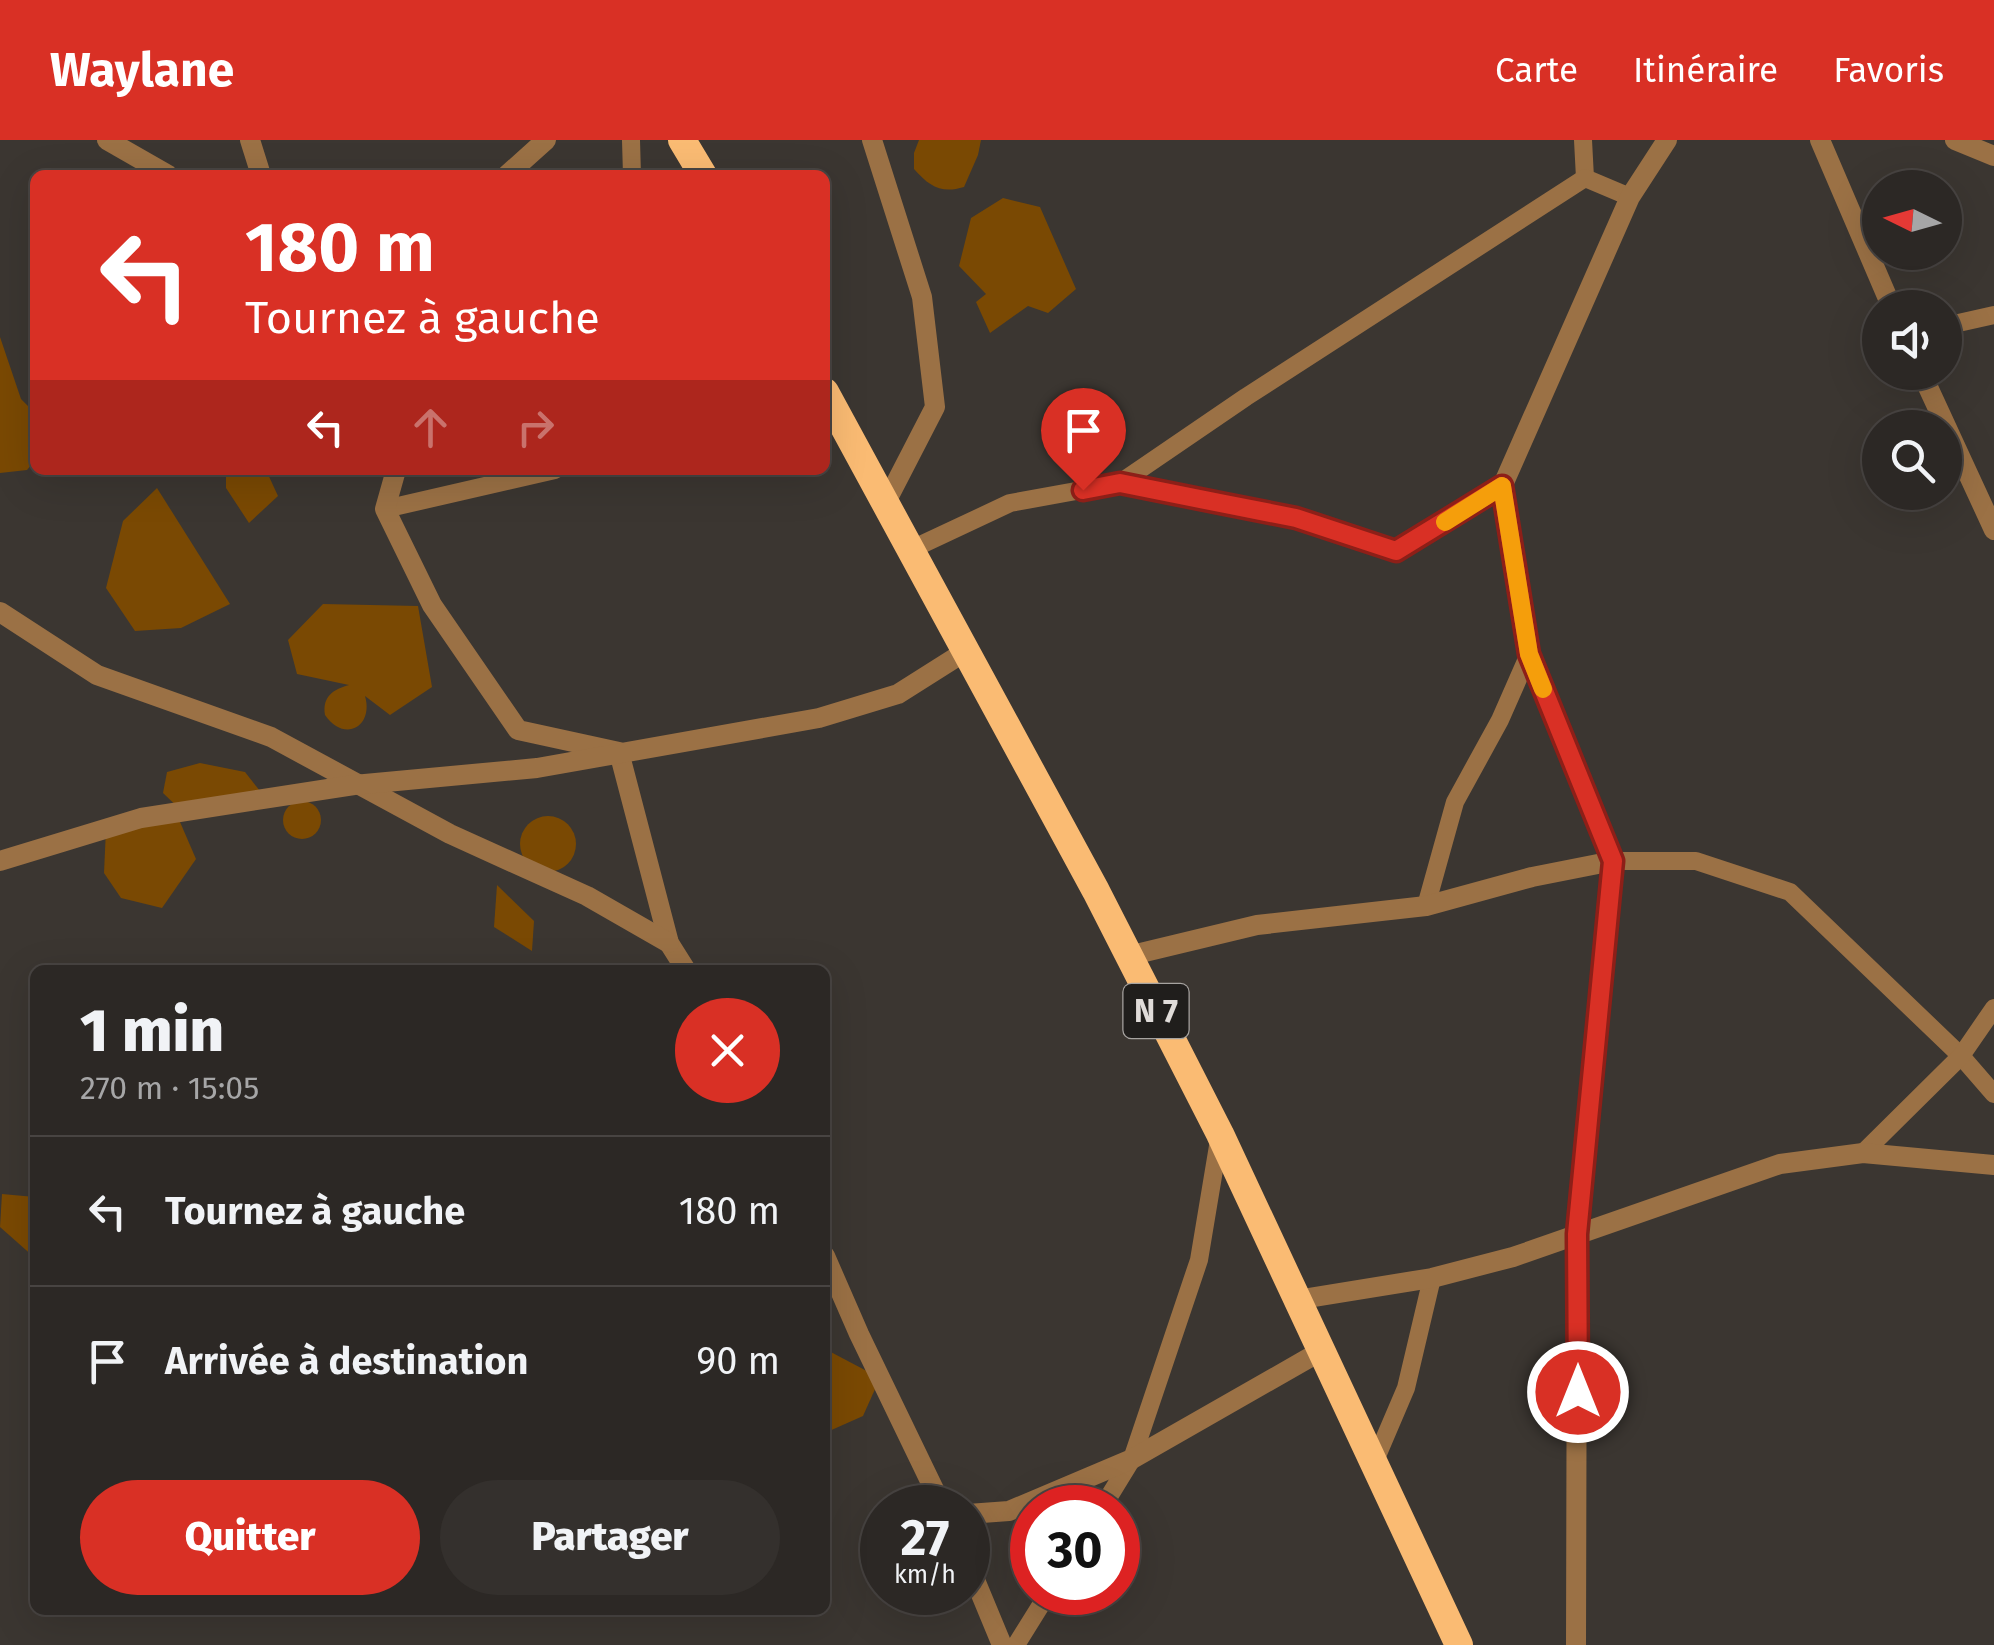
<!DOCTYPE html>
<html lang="fr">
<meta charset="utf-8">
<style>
:root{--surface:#2c2825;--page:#34302d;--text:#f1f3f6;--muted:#a6a6a7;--line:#484442;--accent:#d93025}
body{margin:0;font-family:"Fira Sans",sans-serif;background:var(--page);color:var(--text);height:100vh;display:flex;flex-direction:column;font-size:38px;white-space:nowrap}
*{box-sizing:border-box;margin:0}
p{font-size:32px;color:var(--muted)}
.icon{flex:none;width:55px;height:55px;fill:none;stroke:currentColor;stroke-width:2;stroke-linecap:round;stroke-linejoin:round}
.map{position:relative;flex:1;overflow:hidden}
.drawer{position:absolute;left:30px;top:825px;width:800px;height:650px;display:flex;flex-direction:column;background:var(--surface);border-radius:15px;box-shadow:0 10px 40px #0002,0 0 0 2px var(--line)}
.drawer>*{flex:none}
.guide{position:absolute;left:30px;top:30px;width:800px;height:305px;border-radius:15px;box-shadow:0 10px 40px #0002,0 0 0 2px var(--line);background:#d93025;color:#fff;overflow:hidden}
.needle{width:65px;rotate:275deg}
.buttons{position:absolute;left:1862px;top:30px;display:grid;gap:20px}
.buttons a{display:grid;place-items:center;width:100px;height:100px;border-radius:50%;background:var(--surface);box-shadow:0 10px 40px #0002,0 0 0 2px var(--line);font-size:50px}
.speed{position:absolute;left:860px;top:1345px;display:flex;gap:20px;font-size:50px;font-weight:700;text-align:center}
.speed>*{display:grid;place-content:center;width:130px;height:130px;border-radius:50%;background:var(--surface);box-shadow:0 10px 40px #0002,0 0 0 2px var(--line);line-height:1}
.speed small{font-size:25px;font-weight:400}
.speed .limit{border:15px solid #d22;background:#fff;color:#111}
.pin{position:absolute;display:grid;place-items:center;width:85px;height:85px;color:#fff;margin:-102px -42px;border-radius:50% 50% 50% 0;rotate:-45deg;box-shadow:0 0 10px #0007}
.pin .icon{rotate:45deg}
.me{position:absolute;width:110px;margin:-55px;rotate:0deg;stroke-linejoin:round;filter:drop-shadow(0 0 8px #0008)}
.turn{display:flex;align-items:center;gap:35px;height:210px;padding:0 50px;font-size:45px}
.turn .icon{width:130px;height:130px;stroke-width:2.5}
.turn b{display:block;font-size:70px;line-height:85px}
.lanes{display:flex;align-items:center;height:95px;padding:0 50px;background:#0003;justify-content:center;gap:50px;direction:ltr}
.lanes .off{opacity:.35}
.round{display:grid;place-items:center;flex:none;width:105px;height:105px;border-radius:52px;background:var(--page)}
.headline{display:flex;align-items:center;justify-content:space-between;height:170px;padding:0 50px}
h1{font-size:60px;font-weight:800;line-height:75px}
.primary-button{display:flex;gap:20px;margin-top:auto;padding:20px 50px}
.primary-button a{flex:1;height:115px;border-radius:60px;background:var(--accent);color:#fff;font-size:40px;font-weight:800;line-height:115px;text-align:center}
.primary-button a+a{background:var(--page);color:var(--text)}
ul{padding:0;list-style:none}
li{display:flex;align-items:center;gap:30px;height:150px;padding:0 50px;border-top:2px solid var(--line)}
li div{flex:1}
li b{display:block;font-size:38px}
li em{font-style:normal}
header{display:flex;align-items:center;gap:60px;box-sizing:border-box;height:140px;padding:0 50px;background:var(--accent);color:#fff}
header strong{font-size:48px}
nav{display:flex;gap:55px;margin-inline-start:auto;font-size:35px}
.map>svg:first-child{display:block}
</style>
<header>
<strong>Waylane</strong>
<nav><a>Carte</a><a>Itinéraire</a><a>Favoris</a></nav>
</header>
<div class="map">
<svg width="1994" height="1505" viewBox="0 0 1994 1505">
<rect width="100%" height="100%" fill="#3b3631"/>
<g fill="#7a4903">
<path d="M919 0H981L978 15 964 47C941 54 929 46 914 29V13Z"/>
<path d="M1003 58 1040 67 1076 149 1048 173 1028 166 990 193 976 162 986 154 959 126 971 78Z"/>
<path d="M0 197 21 259 35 273V320L27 330 0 333Z"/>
<path d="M226 330H266L278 356 249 383 226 348Z"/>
<path d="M157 348 230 464 181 488 135 491 106 448 123 381Z"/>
<path d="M323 464 418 466 432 547 390 575 365 556C374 587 344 603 325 575 322 556 334 549 349 545L297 534 288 500Z"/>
<path d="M200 623 245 632 260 651 187 676 163 653 167 632Z"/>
<circle cx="302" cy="680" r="19"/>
<path d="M153 671 180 682 196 719 162 768 121 758 104 733 106 689Z"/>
<circle cx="548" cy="704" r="28"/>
<path d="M497 745 534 781 532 811 494 787Z"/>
<path d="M2 1054 35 1057V1118L0 1087Z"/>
<path d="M827 1210 880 1238 863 1276 827 1292Z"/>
</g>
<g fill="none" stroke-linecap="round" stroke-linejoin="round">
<g stroke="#9b7145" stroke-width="18">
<path d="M631 0 632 35"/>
<path d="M1583 0 1585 38"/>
<path d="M1945 186 1994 175"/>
<path d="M1120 343 1296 378 1396 411 1502 347"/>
<path d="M385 369 555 330"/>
<path d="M912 409 1010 363 1120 343 1246 257 1585 38 1630 57"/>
<path d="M1613 721H1696L1790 752 1961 916 1994 954"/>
<path d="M1426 766 1455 662 1500 580 1529 514"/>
<path d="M1863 1013 1961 916 1994 868"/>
<path d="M1374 1323 1406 1248 1432 1138"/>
<path d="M1102 1368 1132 1319 1199 1120 1220 994"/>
<path d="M1016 1505 1049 1452"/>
</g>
<g stroke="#9b7145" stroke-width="20">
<path d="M107 0 168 35"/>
<path d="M250 0 261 35"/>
<path d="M872 0 922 157 935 267 886 362"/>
<path d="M1820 0 1892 168"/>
<path d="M1955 0 1994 16"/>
<path d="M507 35 546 0"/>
<path d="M1921 232 1994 390"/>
<path d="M396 330 385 369 432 465 518 590 619 612 669 803 686 830"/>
<path d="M0 472 97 535 271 597 450 694 587 756 669 803"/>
<path d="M0 721 141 678 354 645 537 628 819 578 898 554 966 511"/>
<path d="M1128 816 1257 785 1426 766 1532 737 1613 721"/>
<path d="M825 1116 859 1194 943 1368"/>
<path d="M1296 1160 1432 1138 1513 1117 1780 1024 1863 1013 1994 1025"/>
<path d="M968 1374 1009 1371 1132 1319 1321 1211"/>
<path d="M968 1423 1002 1505"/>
<path d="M1576 1505 1577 1093 1613 721 1529 514 1502 347 1630 57 1667 0"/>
</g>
<g stroke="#fabb73" stroke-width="28">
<path d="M682 0 703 35"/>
<path d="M825 252 1096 751 1220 994 1459 1505"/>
</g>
</g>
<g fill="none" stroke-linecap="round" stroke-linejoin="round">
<g stroke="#8d1f18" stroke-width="25">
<path id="route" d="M1083 350 1120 343 1225 364 1296 378 1396 411 1502 346 1529 514 1613 721 1577 1094 1578 1252"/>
</g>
<use href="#route" stroke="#d93025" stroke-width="18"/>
<path stroke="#f59e0b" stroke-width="18" d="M1445 382 1502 346 1529 514 1543 549"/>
</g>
<g text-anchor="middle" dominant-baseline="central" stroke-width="10" stroke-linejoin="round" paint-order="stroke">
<rect fill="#201e1c" stroke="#a6a3a0" stroke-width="2.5" x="1123.5" y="844" width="65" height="54" rx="8"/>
<g font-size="32" font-weight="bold" fill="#e0dcd9">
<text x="1156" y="871">N 7</text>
</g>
</g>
</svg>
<div class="buttons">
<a><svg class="needle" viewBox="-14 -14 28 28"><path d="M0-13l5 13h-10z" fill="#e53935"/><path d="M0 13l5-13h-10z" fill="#a6a6a7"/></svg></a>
<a><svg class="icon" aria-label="sound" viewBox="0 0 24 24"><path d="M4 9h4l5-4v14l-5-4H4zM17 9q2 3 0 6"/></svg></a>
<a><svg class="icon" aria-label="search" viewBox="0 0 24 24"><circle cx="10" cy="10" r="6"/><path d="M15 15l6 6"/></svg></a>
</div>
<div class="speed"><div>27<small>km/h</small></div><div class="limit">30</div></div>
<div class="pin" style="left:1083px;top:350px;background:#d93025"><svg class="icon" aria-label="arrive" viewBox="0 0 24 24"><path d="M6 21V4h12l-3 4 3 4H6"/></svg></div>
<svg class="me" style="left:1578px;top:1252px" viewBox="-20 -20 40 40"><circle r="17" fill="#d93025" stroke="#fff" stroke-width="3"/><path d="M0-11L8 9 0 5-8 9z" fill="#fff"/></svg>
<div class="guide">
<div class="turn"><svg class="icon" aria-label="left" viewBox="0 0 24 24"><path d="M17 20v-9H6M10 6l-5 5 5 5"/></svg><div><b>180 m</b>Tournez à gauche</div></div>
<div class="lanes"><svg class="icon" aria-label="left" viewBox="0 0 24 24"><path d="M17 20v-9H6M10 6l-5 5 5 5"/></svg><svg class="icon off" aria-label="ahead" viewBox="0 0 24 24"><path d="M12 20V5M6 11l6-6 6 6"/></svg><svg class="icon off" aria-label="right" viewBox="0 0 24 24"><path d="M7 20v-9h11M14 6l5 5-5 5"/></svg></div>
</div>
<section class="drawer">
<div class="headline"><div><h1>1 min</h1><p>270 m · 15:05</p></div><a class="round" style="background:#d93025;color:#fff"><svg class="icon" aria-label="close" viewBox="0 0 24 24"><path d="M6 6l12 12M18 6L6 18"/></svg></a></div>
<ul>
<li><svg class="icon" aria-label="left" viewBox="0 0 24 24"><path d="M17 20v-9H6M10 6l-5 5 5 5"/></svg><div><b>Tournez à gauche</b></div><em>180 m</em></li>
<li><svg class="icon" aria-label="arrive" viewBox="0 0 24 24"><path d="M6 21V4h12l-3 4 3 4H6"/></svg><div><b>Arrivée à destination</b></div><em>90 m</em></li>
</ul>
<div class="primary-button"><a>Quitter</a><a>Partager</a></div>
</section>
</div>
